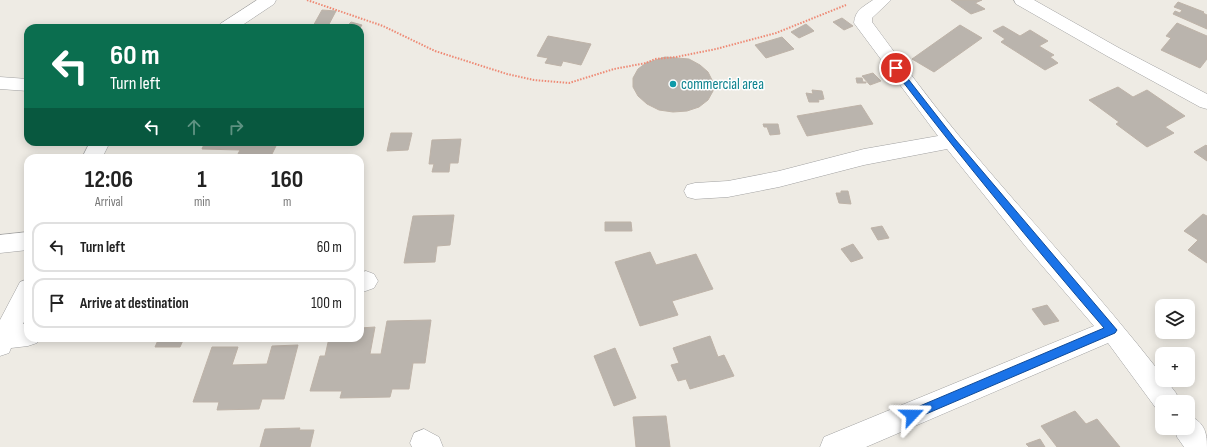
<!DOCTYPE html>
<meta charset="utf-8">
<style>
:root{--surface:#fff;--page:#f2f2f2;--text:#222;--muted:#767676;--line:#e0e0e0}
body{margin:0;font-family:"Sofia Sans Condensed",sans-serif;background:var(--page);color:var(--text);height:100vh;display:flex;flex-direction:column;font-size:15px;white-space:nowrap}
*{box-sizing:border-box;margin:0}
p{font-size:13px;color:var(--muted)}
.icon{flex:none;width:22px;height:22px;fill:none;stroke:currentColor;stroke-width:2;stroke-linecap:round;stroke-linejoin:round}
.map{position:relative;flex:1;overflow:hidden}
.details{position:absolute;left:24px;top:154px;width:340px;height:188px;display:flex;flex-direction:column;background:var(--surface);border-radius:12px;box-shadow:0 2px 10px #0003}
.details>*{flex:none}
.hud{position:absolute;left:24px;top:24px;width:340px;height:122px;border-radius:12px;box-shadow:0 2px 10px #0003;background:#0b6e4f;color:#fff;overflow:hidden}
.controls{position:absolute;left:1155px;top:299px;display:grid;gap:8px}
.controls a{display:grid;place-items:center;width:40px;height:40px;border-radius:8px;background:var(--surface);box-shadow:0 2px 10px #0003;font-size:20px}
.pin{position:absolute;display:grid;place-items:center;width:34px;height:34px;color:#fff;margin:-17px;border:2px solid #fff;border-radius:50%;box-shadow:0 1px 4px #0007}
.me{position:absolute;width:44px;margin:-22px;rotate:67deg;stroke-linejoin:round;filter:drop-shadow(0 0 3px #0008)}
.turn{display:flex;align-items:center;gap:14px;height:84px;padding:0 20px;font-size:18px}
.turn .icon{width:52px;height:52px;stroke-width:2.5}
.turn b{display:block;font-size:28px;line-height:34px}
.lanes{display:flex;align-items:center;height:38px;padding:0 20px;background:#0003;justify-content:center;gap:20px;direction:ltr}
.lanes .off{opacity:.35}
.eta{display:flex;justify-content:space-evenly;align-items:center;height:68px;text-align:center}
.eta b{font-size:24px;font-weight:700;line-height:28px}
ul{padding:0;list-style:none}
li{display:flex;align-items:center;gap:12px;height:50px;margin:0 8px 6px;padding:0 12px;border:2px solid var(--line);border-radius:12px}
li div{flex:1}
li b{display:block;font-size:15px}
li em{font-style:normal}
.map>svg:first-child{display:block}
</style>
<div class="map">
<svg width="1207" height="447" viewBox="0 0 1207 447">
<rect width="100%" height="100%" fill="#eeebe4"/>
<g fill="#bab4ad" stroke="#beb3a8">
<path d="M951 0H982L975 3 985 9 971 14Z"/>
<path d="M1178 2 1204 12 1203 13 1207 15V29L1173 14 1175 11 1180 13 1182 10 1174 7Z"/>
<path d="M322 10 336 11 327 28H312Z"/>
<path d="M842 18 853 26 844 30 833 22Z"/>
<path d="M351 22 362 25 360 28H345Z"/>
<path d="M1177 23 1207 36V59L1200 68 1161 50 1171 38 1166 36Z"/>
<path d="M806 24 814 31 799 38 791 32Z"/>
<path d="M960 25 982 38 934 72 912 59Z"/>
<path d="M1003 26 1020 36 1030 30 1048 41 1039 46 1054 55 1050 57 1058 63 1045 70 1001 42 1005 39 993 31Z"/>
<path d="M548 36 591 44 581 65 563 61 561 66 545 63 548 58 537 56Z"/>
<path d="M782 37 794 49 766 58 755 45Z"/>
<path d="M665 57 689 59 700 65 708 72 713 82V91L708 100 699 107 687 111 673 112 659 110 647 104 638 96 633 87V78L638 69 646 63Z"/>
<path d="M873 73 881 81 870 85 862 76Z"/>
<path d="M856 78H862L863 82H866V83H857Z"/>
<path d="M1118 87 1133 97 1147 90 1185 116 1165 127 1174 133 1147 147 1116 124 1119 122 1089 100Z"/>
<path d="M812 90 822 91 824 99 818 100 819 102H809L806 93 813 94Z"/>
<path d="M861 105 873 124 807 136 797 116Z"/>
<path d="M763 124H778L780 134 770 135 767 127H764Z"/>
<path d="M391 133H412L408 150 387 151Z"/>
<path d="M461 139 458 163H450L449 172H432L434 164H429L432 140Z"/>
<path d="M205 142H278L270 158H236L240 150 202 149Z"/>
<path d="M1206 145 1207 146V161L1194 152Z"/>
<path d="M841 191H848L851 204 839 203 836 193H841Z"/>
<path d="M1203 214 1207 216V263L1188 250 1198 240 1184 231Z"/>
<path d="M454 215 450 245 437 246 435 262 404 263 413 216Z"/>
<path d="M605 222H631L632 231H605Z"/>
<path d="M882 226 889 238 878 240 871 228Z"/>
<path d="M853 244 863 258 851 262 841 249Z"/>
<path d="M650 252 656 265 696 254 713 289 672 301 678 315 640 326 615 262Z"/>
<path d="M1047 305 1059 321 1044 325 1032 309Z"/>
<path d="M431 320 425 363H413L409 389H392L390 397 340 398 342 391H310L320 356H325L329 338H360V328L375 327 370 354H381L387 321Z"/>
<path d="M710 336 718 357 724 355 734 376 690 389 686 379 678 381 671 365 679 363 673 348Z"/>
<path d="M159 338H184L180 347H155Z"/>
<path d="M298 345 284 399H262L259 409 217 410 219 402H193L212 347H238L232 365 267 364 272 346Z"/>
<path d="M615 348 636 398 614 406 594 356Z"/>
<path d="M1075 411 1086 424 1097 419 1120 447H1057L1041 426Z"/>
<path d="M666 416 670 447H636L633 417Z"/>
<path d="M300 428 299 430H314L310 447H260L265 429Z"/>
<path d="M1040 439 1045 447H1029L1026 444Z"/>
</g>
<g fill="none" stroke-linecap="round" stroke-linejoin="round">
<g stroke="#a1a1a1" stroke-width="1">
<g id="street">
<path d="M257 0H276L274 4 238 28H217L220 24Z"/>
<path d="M873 0H891L872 18V22C901 61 929 100 960 137 1027 217 1098 293 1162 375V380H1166L1176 393 1180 402H1162V413L1158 411 1108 343 866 447H820L824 437 1094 326 1026 247 947 149 864 165 779 187 728 197 695 199 687 197 684 191 687 185 695 183 728 181 779 171 864 149 938 136 854 23C855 10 863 7 873 0Z"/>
<path d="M1014 0H1034L1119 48 1207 94V109L1200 107 1107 56 1016 4Z"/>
<path d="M0 77 28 79V91L0 89Z"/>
<path d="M90 142H110L102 158H82Z"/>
<path d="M28 232V250L0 253V235Z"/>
<path d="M366 271 374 274 378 281 374 288 360 293V273Z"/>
<path d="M28 279V313L23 324H28V338H39L37 343 28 346 11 348 9 353 0 356V320L20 282Z"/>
<path d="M1188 415C1204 422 1207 431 1207 447H1184L1177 437 1174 428H1188Z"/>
<path d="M424 429 439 437 443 447H412L410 443 414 433Z"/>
</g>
</g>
<path stroke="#ee8a75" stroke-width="2" stroke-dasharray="1.5 1.5" stroke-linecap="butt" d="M307 0 383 26 435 51 507 74 534 80 569 83 614 69 646 63 655 59 676 57 716 49 776 33 846 5"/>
<use href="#street" fill="#fff" fill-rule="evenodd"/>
</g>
<path fill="#1a73e8" stroke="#114b97" d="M896 65 898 66 955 139 1117 330 1115 333 912 420 908 419 906 415 908 411 1104 328C1031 243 961 158 893 69L892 68Z"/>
<circle fill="#0f9aa8" stroke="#fff" stroke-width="1.5" cx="673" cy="84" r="4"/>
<g text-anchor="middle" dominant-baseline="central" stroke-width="3" stroke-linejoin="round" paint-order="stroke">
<g font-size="15" fill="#0d838f" stroke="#fff" text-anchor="start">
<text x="681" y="84">commercial area</text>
</g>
</g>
</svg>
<div class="controls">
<a><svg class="icon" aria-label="layers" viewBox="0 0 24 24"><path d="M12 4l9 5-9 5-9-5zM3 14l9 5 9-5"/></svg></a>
<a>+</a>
<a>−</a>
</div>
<div class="pin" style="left:896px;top:68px;background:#d93025"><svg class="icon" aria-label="arrive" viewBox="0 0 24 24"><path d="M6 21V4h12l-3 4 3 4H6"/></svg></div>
<svg class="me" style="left:912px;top:415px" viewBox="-20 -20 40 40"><path d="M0-17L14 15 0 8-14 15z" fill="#1a73e8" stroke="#fff" stroke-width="4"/></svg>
<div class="hud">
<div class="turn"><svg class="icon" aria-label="left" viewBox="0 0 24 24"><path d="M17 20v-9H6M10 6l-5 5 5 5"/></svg><div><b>60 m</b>Turn left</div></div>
<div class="lanes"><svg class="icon" aria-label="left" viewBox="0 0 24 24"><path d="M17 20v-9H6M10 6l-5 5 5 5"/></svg><svg class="icon off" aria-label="ahead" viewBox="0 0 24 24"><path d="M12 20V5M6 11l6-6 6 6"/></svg><svg class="icon off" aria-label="right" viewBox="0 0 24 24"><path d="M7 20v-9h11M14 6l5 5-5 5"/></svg></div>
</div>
<section class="details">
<div class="eta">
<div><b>12:06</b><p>Arrival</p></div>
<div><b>1</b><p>min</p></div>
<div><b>160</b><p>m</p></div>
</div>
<ul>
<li><svg class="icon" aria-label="left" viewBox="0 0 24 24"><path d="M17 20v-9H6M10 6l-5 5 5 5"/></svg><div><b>Turn left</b></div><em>60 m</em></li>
<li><svg class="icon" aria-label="arrive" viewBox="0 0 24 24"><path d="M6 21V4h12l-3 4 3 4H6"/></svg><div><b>Arrive at destination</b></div><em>100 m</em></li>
</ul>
</section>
</div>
